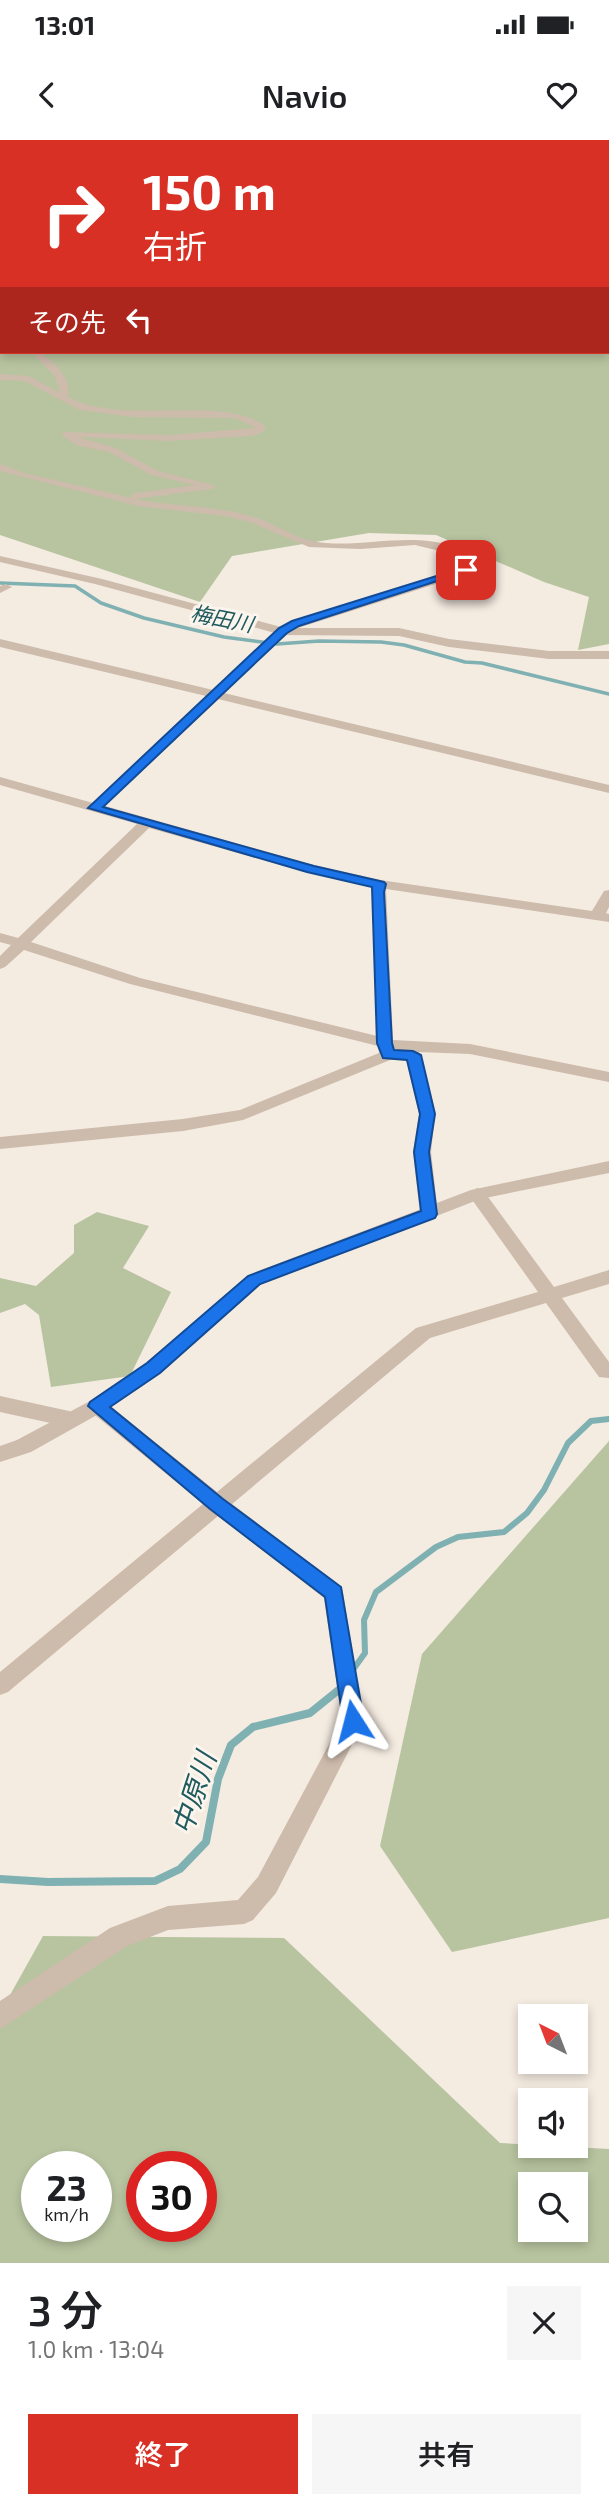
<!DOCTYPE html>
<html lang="ja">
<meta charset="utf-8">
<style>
:root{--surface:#fff;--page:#f6f6f6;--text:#202124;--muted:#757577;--accent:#d93025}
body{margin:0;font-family:"Exo 2","Noto Sans JP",sans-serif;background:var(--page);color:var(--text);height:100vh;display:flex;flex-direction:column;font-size:26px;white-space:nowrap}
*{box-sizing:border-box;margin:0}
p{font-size:23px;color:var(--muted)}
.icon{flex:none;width:38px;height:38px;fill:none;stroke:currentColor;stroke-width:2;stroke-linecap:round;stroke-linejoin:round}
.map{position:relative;height:2123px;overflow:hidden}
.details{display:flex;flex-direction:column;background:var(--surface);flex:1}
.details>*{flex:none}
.top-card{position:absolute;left:0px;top:0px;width:609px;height:214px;box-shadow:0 4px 10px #0003;background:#d93025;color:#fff;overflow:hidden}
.needle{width:46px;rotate:318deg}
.fabs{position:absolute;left:518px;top:1864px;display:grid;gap:14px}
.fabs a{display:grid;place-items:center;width:70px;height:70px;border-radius:0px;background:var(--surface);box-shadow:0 4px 10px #0003;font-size:35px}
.speed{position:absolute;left:21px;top:2011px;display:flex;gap:14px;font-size:35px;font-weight:700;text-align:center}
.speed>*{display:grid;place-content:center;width:91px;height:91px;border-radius:50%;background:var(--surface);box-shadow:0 4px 10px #0003;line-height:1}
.speed small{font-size:18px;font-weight:400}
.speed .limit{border:10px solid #d22;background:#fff;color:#111}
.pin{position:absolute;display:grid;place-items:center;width:60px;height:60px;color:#fff;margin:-30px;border-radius:14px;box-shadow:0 4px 10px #0006}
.me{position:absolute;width:77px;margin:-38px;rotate:351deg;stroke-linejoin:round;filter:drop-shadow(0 0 5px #0008)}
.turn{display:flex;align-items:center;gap:24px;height:147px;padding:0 28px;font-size:32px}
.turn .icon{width:91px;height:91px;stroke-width:2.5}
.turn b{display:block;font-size:49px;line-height:60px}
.then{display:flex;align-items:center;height:66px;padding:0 28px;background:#0003;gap:14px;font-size:26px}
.round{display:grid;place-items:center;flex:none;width:74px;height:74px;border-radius:0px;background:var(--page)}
.overview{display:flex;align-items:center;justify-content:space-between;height:119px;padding:0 28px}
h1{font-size:42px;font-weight:600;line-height:52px}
.cta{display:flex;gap:14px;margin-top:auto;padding:14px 28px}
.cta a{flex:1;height:80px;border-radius:0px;background:var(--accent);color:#fff;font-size:28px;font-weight:600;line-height:80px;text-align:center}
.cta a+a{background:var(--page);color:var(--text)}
.status{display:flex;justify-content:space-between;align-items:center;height:49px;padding:0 35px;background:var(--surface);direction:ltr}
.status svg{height:19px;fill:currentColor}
header{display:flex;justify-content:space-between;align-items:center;height:91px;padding:0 28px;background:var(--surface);font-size:32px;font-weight:600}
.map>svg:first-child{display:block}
</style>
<div class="status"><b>13:01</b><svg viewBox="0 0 49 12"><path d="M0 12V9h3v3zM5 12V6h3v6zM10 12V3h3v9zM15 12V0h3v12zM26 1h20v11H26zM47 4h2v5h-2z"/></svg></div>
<header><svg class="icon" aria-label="back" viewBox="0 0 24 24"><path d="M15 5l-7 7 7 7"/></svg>Navio<svg class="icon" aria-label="heart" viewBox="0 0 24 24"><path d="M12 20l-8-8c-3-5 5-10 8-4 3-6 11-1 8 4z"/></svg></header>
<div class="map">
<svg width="609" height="2123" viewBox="0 0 609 2123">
<rect width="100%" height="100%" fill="#f4ebe1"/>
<g fill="#b8c4a0" fill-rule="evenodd">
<path d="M0 0H609V504L578 510 589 457 544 442 436 395 369 393 232 416 200 462 0 395ZM2 2H607V212H2Z"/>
<path d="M97 1072 149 1086 123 1128 171 1152 130 1236 51 1247 39 1175 25 1164 0 1173V1138L36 1146 74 1113V1085Z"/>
<path d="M609 1301V1778L452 1812 380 1706 422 1514Z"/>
<path d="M43 1796 284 1798 500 2003 609 2009V2123H0V1873ZM37 2026H96V2086H37ZM142 2026H201V2086H142ZM530 2044H576V2090H530Z"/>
</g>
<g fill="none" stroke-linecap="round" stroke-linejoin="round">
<path stroke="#7fb0b2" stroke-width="3.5" d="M0 443 75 446 101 463 144 478 224 497 277 504 319 501 381 502 404 505 465 522 482 523 609 554"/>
<path stroke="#7fb0b2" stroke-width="6" d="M352 1531 365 1513 364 1480 376 1452 436 1407 458 1397 504 1392 527 1373 544 1350 568 1303 591 1281 609 1279"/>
<path stroke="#7fb0b2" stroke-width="8" d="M0 1739 48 1742 155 1741 180 1729 206 1702 218 1639 231 1605 253 1587 310 1573 341 1548"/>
<g fill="#cdbbac" fill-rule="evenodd">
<rect x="607" y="110" width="2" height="4"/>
<path d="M31 212H40C55 224 72 237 68 257 124 287 224 253 266 287L263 292 251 296 168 301 78 297 116 308 158 331 217 346 212 349 135 359C175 367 218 365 257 378 275 384 293 397 312 401 365 412 432 381 479 422L470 433 298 488H399L449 499 549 511H609V519H549L449 507 399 496 286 495 224 553 609 645V653L218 559 105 666 314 725 380 740 592 771 604 751 609 750V767L606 773 609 774V782L386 749 393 900 470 904 609 932V942L470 914 419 912 435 974 431 1012 438 1074 435 1078H423L420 1074 413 1012 419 974 406 920H390L243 980 183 991 0 1009V997L183 979 240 970 379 913 378 906 130 844 24 810 5 827 0 829V816L11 805 0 802V793L18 798 137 684 0 645V637L93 663 206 556 0 507V499L213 550 275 493 95 444 0 422V416L102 439 281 487 292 482 462 429 466 423 444 412 415 405 360 409 309 407 250 382 224 376 138 366 0 331V324L24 333 132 358 130 356 135 353 195 345 151 335 109 312 76 305 63 296V292L168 295 256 288 235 278 134 277 80 270 24 241 0 240V234L29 236 60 253 55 236ZM149 688 306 732 372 747 377 896 140 838 31 802Z"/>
<path d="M6 444 12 447 0 453V446Z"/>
<path d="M477 1048 483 1050 554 1147 609 1130V1144L562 1158 609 1222V1238L599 1237 546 1163 430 1198 232 1364 342 1447 364 1581 276 1753 253 1780 244 1784 168 1790 127 1806 0 1889V1861L110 1788 168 1766 238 1760 258 1737 342 1580 324 1458 218 1376 8 1552 0 1555V1532L203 1364 90 1271 87 1266 90 1261 97 1258 104 1261 217 1352 416 1188 538 1152 468 1054Z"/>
<path d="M0 1256 69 1271 76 1274 79 1279 76 1284 69 1287 0 1272Z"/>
</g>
<path fill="#cdbbac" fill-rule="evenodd" d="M609 1021V1033L480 1059 260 1145 161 1233 104 1271 31 1312 0 1322V1306L17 1300 90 1261 147 1223 248 1135 471 1050Z"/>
</g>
<path fill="#1a73e8" stroke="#114b97" stroke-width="2" d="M462 428 471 430 299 486 287 493 103 667 314 726 384 742 386 744 384 752 392 903 394 910 413 911 421 915 435 974 429 1012 437 1074 435 1078 260 1144 160 1233 110 1267 223 1359 341 1447 364 1581 361 1587 353 1590 346 1587 343 1581 325 1457 210 1369 88 1266 90 1262 147 1223 248 1136 421 1071 414 1012 420 974 407 920 383 918 377 903 372 747 307 732 88 668 279 488 292 481Z"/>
<g text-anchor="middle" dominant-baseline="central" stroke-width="6" stroke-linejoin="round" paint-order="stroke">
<g font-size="21" font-style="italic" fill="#1f5a5e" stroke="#fbf5ee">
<text transform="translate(222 478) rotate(11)">梅田川</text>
</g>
<g font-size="28" font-style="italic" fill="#1f5a5e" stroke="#fbf5ee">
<text transform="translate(193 1653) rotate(-72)">中原川</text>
</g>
</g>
</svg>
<div class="fabs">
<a><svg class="needle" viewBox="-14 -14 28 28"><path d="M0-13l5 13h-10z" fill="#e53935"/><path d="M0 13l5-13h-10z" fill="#757577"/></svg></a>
<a><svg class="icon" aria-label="sound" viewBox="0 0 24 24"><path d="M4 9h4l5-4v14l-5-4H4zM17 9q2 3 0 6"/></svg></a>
<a><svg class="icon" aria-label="search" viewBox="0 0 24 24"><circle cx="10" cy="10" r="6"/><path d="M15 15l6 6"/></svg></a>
</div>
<div class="speed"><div>23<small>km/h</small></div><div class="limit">30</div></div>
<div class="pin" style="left:466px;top:430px;background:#d93025"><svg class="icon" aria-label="arrive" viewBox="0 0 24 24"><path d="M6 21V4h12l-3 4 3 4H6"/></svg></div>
<svg class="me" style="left:353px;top:1581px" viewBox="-20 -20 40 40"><path d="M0-17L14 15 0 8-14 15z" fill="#1a73e8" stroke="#fff" stroke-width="4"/></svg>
<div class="top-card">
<div class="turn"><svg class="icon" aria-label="right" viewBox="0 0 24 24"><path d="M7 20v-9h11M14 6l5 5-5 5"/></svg><div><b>150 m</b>右折</div></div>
<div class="then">その先<svg class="icon" aria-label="left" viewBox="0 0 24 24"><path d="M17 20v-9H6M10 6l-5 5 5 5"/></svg></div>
</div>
</div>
<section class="details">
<div class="overview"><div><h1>3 分</h1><p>1.0 km · 13:04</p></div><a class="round"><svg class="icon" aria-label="close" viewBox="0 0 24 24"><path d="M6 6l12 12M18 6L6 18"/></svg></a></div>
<div class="cta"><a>終了</a><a>共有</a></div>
</section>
